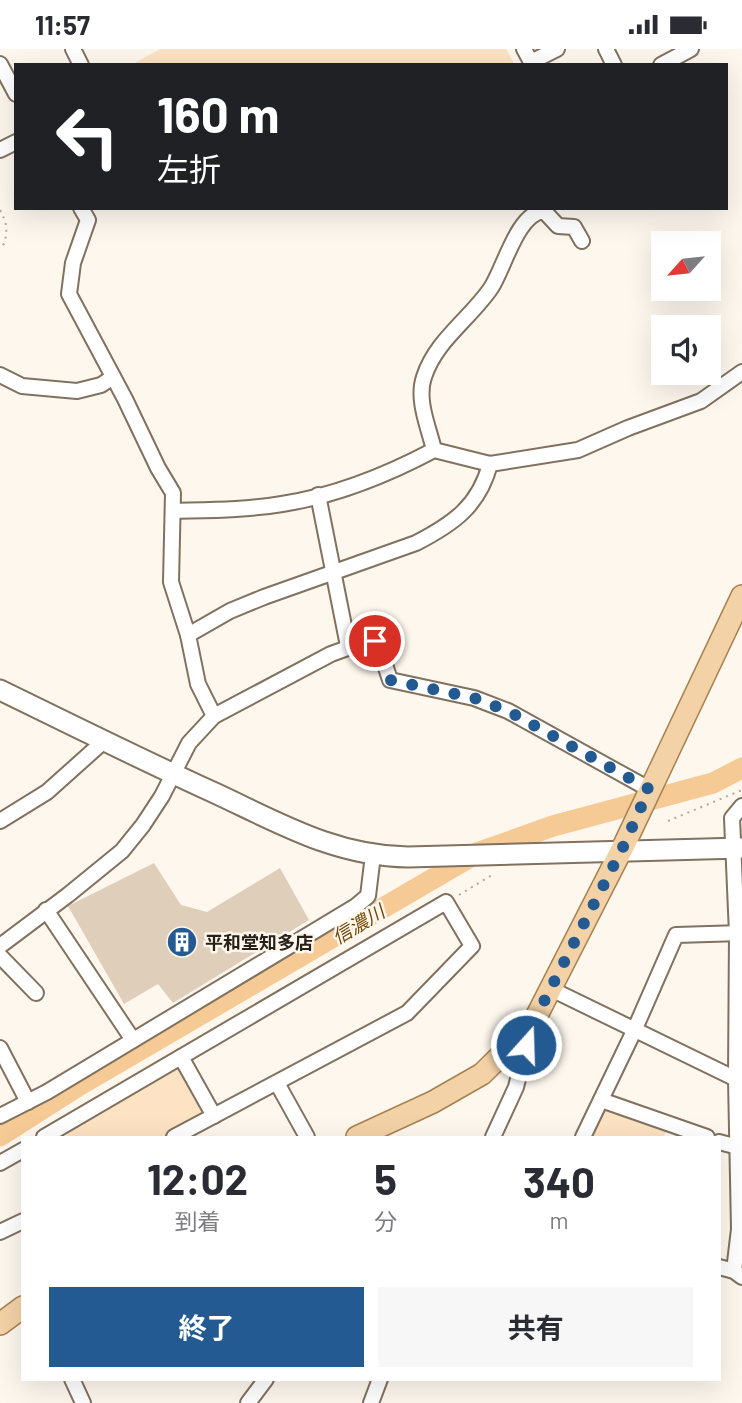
<!DOCTYPE html>
<html lang="ja">
<meta charset="utf-8">
<style>
:root{--surface:#fff;--page:#f7f7f7;--text:#2b2b33;--muted:#7c7c81;--accent:#235a92}
body{margin:0;font-family:Barlow,"Noto Sans JP",sans-serif;background:var(--page);color:var(--text);height:100vh;display:flex;flex-direction:column;font-size:26px;white-space:nowrap}
*{box-sizing:border-box;margin:0}
p{font-size:23px;color:var(--muted)}
.icon{flex:none;width:38px;height:38px;fill:none;stroke:currentColor;stroke-width:2;stroke-linecap:round;stroke-linejoin:round}
.map{position:relative;flex:1;overflow:hidden}
.drawer{position:absolute;left:21px;top:1087px;width:700px;height:245px;display:flex;flex-direction:column;background:var(--surface);border-radius:0px;box-shadow:0 7px 28px #0002}
.drawer>*{flex:none}
.hud{position:absolute;left:14px;top:14px;width:714px;height:147px;border-radius:0px;box-shadow:0 7px 28px #0002;background:#202124;color:#fff;overflow:hidden}
.needle{width:46px;rotate:243deg}
.tools{position:absolute;left:651px;top:182px;display:grid;gap:14px}
.tools a{display:grid;place-items:center;width:70px;height:70px;border-radius:0px;background:var(--surface);box-shadow:0 7px 28px #0002;font-size:35px}
.pin{position:absolute;display:grid;place-items:center;width:60px;height:60px;color:#fff;margin:-30px;border:4px solid #fff;border-radius:50%;box-shadow:0 2px 7px #0007}
.me{position:absolute;width:77px;margin:-38px;rotate:20deg;stroke-linejoin:round;filter:drop-shadow(0 0 5px #0008)}
.turn{display:flex;align-items:center;gap:24px;height:147px;padding:0 28px;font-size:32px}
.turn .icon{width:91px;height:91px;stroke-width:2.5}
.turn b{display:block;font-size:49px;line-height:60px}
.eta{display:flex;justify-content:space-evenly;align-items:center;height:119px;text-align:center}
.eta b{font-size:42px;font-weight:700;line-height:49px}
.action{display:flex;gap:14px;margin-top:auto;padding:14px 28px}
.action a{flex:1;height:80px;border-radius:0px;background:var(--accent);color:#fff;font-size:28px;font-weight:700;line-height:80px;text-align:center}
.action a+a{background:var(--page);color:var(--text)}
.status{display:flex;justify-content:space-between;align-items:center;height:49px;padding:0 35px;background:var(--surface);direction:ltr}
.status svg{height:19px;fill:currentColor}
.map>svg:first-child{display:block}
</style>
<div class="status"><b>11:57</b><svg viewBox="0 0 49 12"><path d="M0 12V9h3v3zM5 12V6h3v6zM10 12V3h3v9zM15 12V0h3v12zM26 1h20v11H26zM47 4h2v5h-2z"/></svg></div>
<div class="map">
<svg width="742" height="1354" viewBox="0 0 742 1354">
<rect width="100%" height="100%" fill="#fef7ee"/>
<g fill="#fde2c3">
<path d="M160 0H506L515 16H131Z"/>
<path d="M178 1019 206 1066 164 1088H68L65 1084Z"/>
<path d="M601 1051 668 1075 664 1088H583Z"/>
</g>
<g fill="none" stroke-linecap="round" stroke-linejoin="round">
<path stroke="#f6ca95" stroke-width="21" d="M0 1087 80 1036 477 804 553 777 713 734 742 719"/>
</g>
<path fill="#dfceb9" d="M154 814 181 856 207 863 280 819 309 871 173 954 158 935 124 955 68 857Z"/>
<g fill="none" stroke-linecap="round" stroke-linejoin="round">
<g stroke="#81715f" stroke-width="18">
<g id="street">
<path d="M73 0 81 16"/>
<path d="M524 0 531 13 557 0"/>
<path d="M606 0 614 16"/>
<path d="M0 15 16 45"/>
<path d="M661 16 691 0"/>
<path d="M0 101 16 93"/>
<path d="M81 159 88 171 73 214 69 245 125 350 158 419 173 444 171 533 188 586 198 635 214 667"/>
<path d="M0 326 22 337 77 342 101 336 113 328"/>
<path d="M434 401C429 379 416 351 424 328 436 291 470 270 491 239 504 220 517 164 544 162L558 177 574 178 582 192"/>
<path d="M318 446 348 597"/>
<path d="M174 462C210 461 246 461 282 455 334 447 387 426 434 401L490 415 578 401 628 379 701 352 742 323"/>
<path d="M188 586 230 562 264 548 416 494C453 475 479 457 490 415"/>
<path d="M0 772 47 743 104 692"/>
<path d="M46 861 133 991"/>
<path d="M0 897 68 846 122 802 143 776 162 747 189 694 214 667 331 605 370 591 375 592 379 597 390 631 474 649 508 662 649 740"/>
<path d="M0 907 36 944"/>
<path d="M551 940 736 1030H742"/>
<path d="M0 999 28 1053"/>
<path d="M181 1008 214 1067"/>
<path d="M277 1034 307 1088"/>
<path d="M601 1051 707 1088"/>
<path d="M0 1067 47 1043 356 857 368 847 373 806"/>
<path d="M44 1088 446 853 472 897 407 964 174 1088"/>
<path d="M493 1088 516 1038 531 977"/>
<path d="M583 1088 634 982 676 886 742 884"/>
<path d="M719 1093 742 1099"/>
<path d="M0 1114 23 1101"/>
<path d="M0 1183 23 1172"/>
<path d="M719 1218 734 1222 742 1228"/>
<path d="M734 1222 739 1180 736 1030 737 885 732 769 742 757"/>
<path d="M72 1330 83 1354"/>
<path d="M248 1354 266 1330"/>
<path d="M371 1354 380 1330"/>
</g>
</g>
<g stroke="#81715f" stroke-width="23">
<path id="secondary" d="M0 641C72 676 144 712 217 745 281 775 336 807 408 808L742 799"/>
</g>
<g stroke="#a7804f" stroke-width="24">
<g id="primary">
<path d="M357 1088 433 1053 482 1025 532 976 625 794 742 547"/>
<path d="M0 1275 23 1258"/>
</g>
</g>
<g stroke="#b0a9a1" stroke-width="2" stroke-dasharray="2 5" stroke-linecap="butt">
<path d="M0 161C7 174 8 181 4 195L0 198"/>
<path d="M668 772 742 741"/>
<path d="M459 846 492 826"/>
</g>
<use href="#street" stroke="#fff" stroke-width="14"/>
<use href="#secondary" stroke="#fff" stroke-width="19"/>
<use href="#primary" stroke="#f4d2a7" stroke-width="21"/>
</g>
<g fill="none" stroke-linecap="round" stroke-linejoin="round">
<path stroke="#235a92" stroke-width="12" stroke-dasharray="0 21.6" d="M375 592 379 597 390 631 474 649 508 662 649 740 625 794 532 976 526 996"/>
</g>
<defs>
<g id="building-disc" transform="scale(1.575)"><circle r="9.5" fill="#235a92" stroke="#fef7ee"/><path d="M-4-6H4V6H1V3H-1V6H-4ZM-2.5-4.3h1.7v1.8h-1.7ZM.8-4.3h1.7v1.8H.8ZM-2.5-1h1.7V.8h-1.7ZM.8-1h1.7V.8H.8Z" fill="#fff"/></g>
</defs>
<g fill-rule="evenodd">
<use href="#building-disc" x="182" y="893"/>
</g>
<g text-anchor="middle" dominant-baseline="central" stroke-width="5" stroke-linejoin="round" paint-order="stroke">
<g font-size="18" font-weight="bold" fill="#262018" stroke="#fef7ee" text-anchor="start">
<text x="205" y="893">平和堂知多店</text>
</g>
<g font-size="19" font-style="italic" fill="#724906" stroke="#fef7ee">
<text transform="translate(358 875) rotate(-31)">信濃川</text>
</g>
</g>
</svg>
<div class="tools">
<a><svg class="needle" viewBox="-14 -14 28 28"><path d="M0-13l5 13h-10z" fill="#e53935"/><path d="M0 13l5-13h-10z" fill="#7c7c81"/></svg></a>
<a><svg class="icon" aria-label="sound" viewBox="0 0 24 24"><path d="M4 9h4l5-4v14l-5-4H4zM17 9q2 3 0 6"/></svg></a>
</div>
<div class="pin" style="left:375px;top:592px;background:#d93025"><svg class="icon" aria-label="arrive" viewBox="0 0 24 24"><path d="M6 21V4h12l-3 4 3 4H6"/></svg></div>
<svg class="me" style="left:526px;top:996px" viewBox="-20 -20 40 40"><circle r="17" fill="#235a92" stroke="#fff" stroke-width="3"/><path d="M0-11L8 9 0 5-8 9z" fill="#fff"/></svg>
<div class="hud">
<div class="turn"><svg class="icon" aria-label="left" viewBox="0 0 24 24"><path d="M17 20v-9H6M10 6l-5 5 5 5"/></svg><div><b>160 m</b>左折</div></div>
</div>
<section class="drawer">
<div class="eta">
<div><b>12:02</b><p>到着</p></div>
<div><b>5</b><p>分</p></div>
<div><b>340</b><p>m</p></div>
</div>
<div class="action"><a>終了</a><a>共有</a></div>
</section>
</div>
